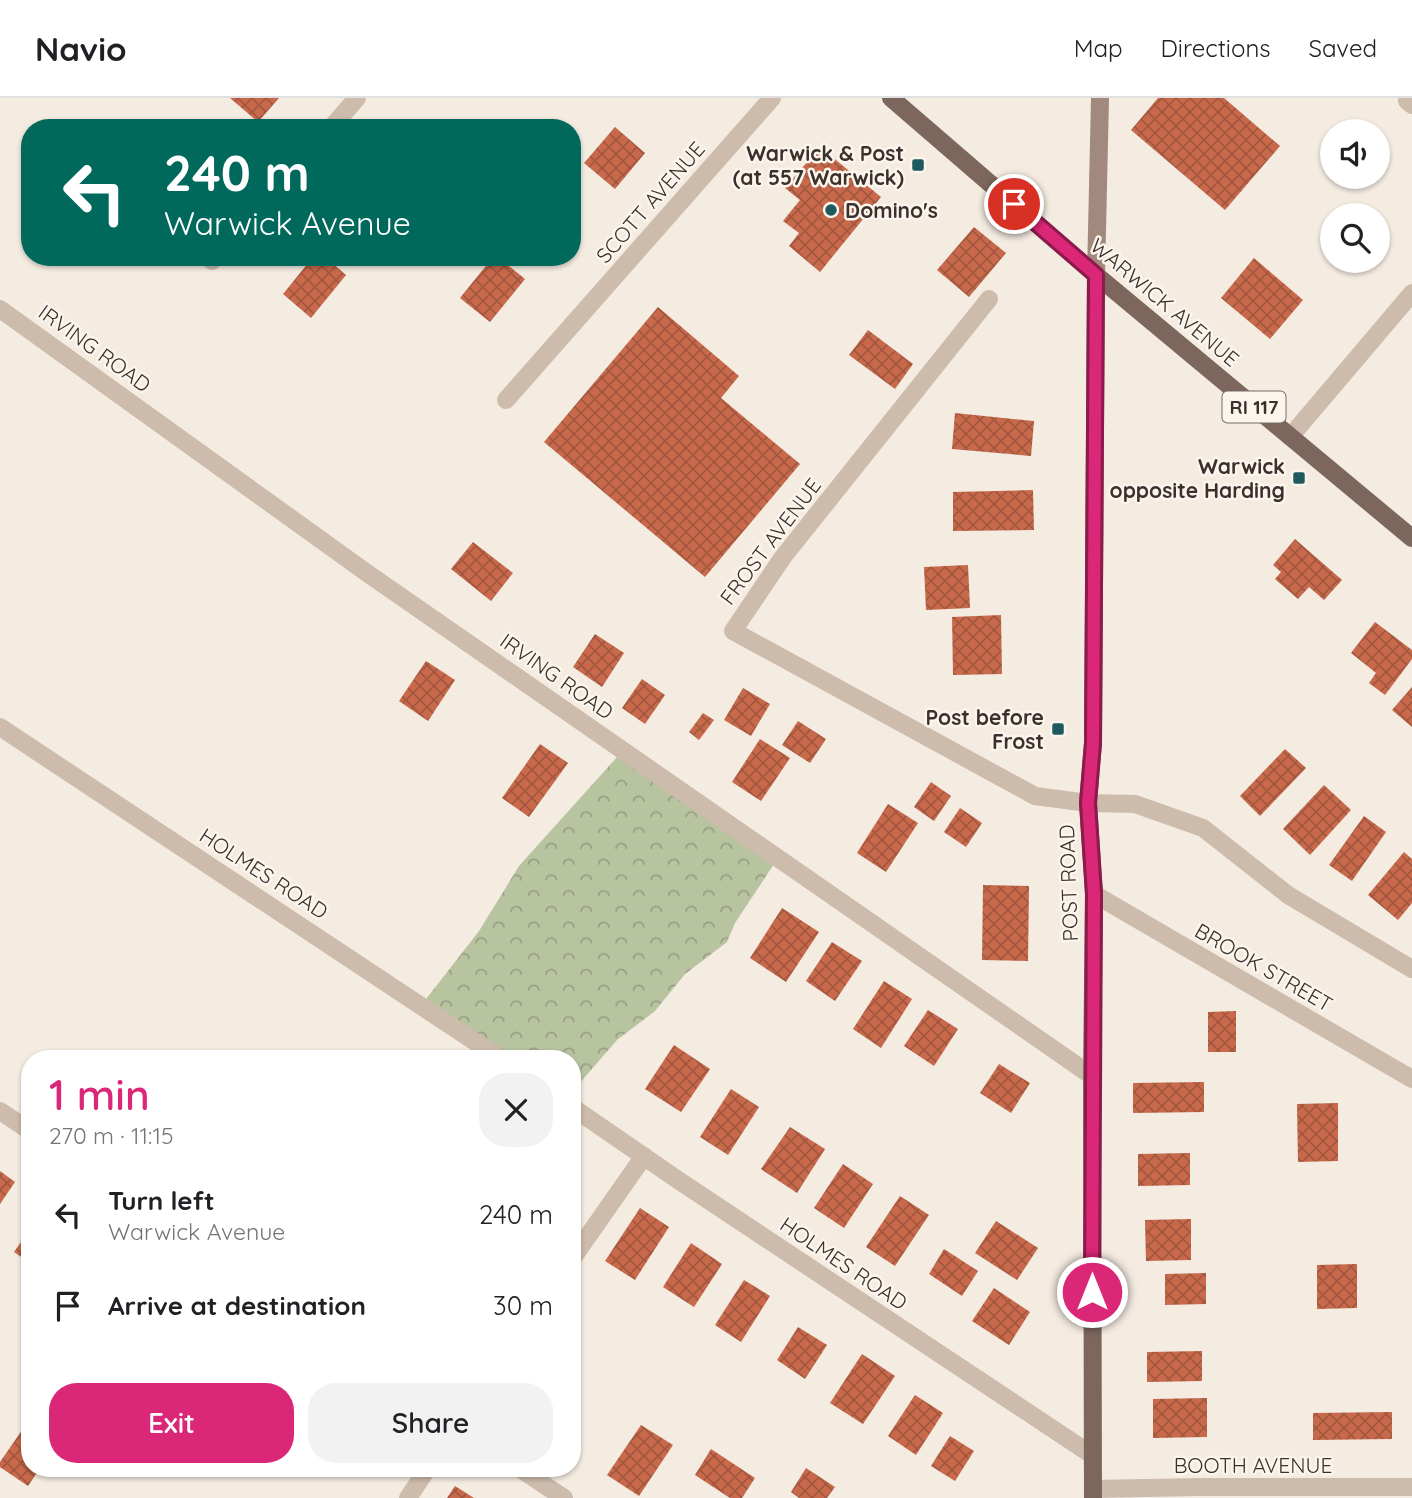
<!DOCTYPE html>
<meta charset="utf-8">
<style>
:root{--surface:#fff;--page:#f2f2f2;--text:#202124;--muted:#757577;--line:#e0e0e0;--accent:#db2777}
body{margin:0;font-family:Quicksand,sans-serif;background:var(--page);color:var(--text);height:100vh;display:flex;flex-direction:column;font-size:26px;white-space:nowrap}
*{box-sizing:border-box;margin:0}
p{font-size:23px;color:var(--muted)}
.icon{flex:none;width:38px;height:38px;fill:none;stroke:currentColor;stroke-width:2;stroke-linecap:round;stroke-linejoin:round}
.map{position:relative;flex:1;overflow:hidden}
.side{position:absolute;left:21px;top:952px;width:560px;height:427px;display:flex;flex-direction:column;background:var(--surface);border-radius:28px;box-shadow:0 2px 5px #0004}
.side>*{flex:none}
.top-card{position:absolute;left:21px;top:21px;width:560px;height:147px;border-radius:28px;box-shadow:0 2px 5px #0004;background:#00695c;color:#fff;overflow:hidden}
.tools{position:absolute;left:1320px;top:21px;display:grid;gap:14px}
.tools a{display:grid;place-items:center;width:70px;height:70px;border-radius:50%;background:var(--surface);box-shadow:0 2px 5px #0004;font-size:35px}
.pin{position:absolute;display:grid;place-items:center;width:60px;height:60px;color:#fff;margin:-30px;border:4px solid #fff;border-radius:50%;box-shadow:0 2px 7px #0007}
.me{position:absolute;width:77px;margin:-38px;rotate:0deg;stroke-linejoin:round;filter:drop-shadow(0 0 5px #0008)}
.turn{display:flex;align-items:center;gap:24px;height:147px;padding:0 28px;font-size:32px}
.turn .icon{width:91px;height:91px;stroke-width:2.5}
.turn b{display:block;font-size:49px;line-height:60px}
.round{display:grid;place-items:center;flex:none;width:74px;height:74px;border-radius:28px;background:var(--page)}
.overview{display:flex;align-items:center;justify-content:space-between;height:119px;padding:0 28px}
h1{font-size:42px;font-weight:600;line-height:52px;color:var(--accent)}
.button{display:flex;gap:14px;margin-top:auto;padding:14px 28px}
.button a{flex:1;height:80px;border-radius:28px;background:var(--accent);color:#fff;font-size:28px;font-weight:600;line-height:80px;text-align:center}
.button a+a{background:var(--page);color:var(--text)}
ul{padding:0;list-style:none}
li{display:flex;align-items:center;gap:21px;height:91px;padding:0 28px}
li div{flex:1}
li b{display:block;font-size:26px}
li em{font-style:normal}
header{display:flex;align-items:center;gap:42px;box-sizing:border-box;height:98px;padding:0 35px;background:var(--surface);border-bottom:2px solid var(--line)}
header strong{font-size:33px}
nav{display:flex;gap:38px;margin-inline-start:auto;font-size:24px}
.map>svg:first-child{display:block}
</style>
<header>
<strong>Navio</strong>
<nav><a>Map</a><a>Directions</a><a>Saved</a></nav>
</header>
<div class="map">
<svg width="1412" height="1400" viewBox="0 0 1412 1400">
<defs>
<pattern id="forest-crowns" width="20" height="18" patternUnits="userSpaceOnUse" patternTransform="scale(1.75)"><rect width="20" height="18" fill="#b8c4a0"/><path d="M2 6a3 3 0 1 1 6 0M12 15a3 3 0 1 1 6 0" fill="none" stroke="#97a083"/></pattern>
<pattern id="building-cross-hatch" width="8" height="8" patternUnits="userSpaceOnUse" patternTransform="scale(1.75)"><rect width="8" height="8" fill="#c8694b"/><path d="M0 0l8 8M0 8l8-8" fill="none" stroke="#a4573f"/></pattern>
</defs>
<rect width="100%" height="100%" fill="#f4ebe1"/>
<path fill="url(#forest-crowns)" d="M618 658 778 760 735 825 727 844 685 876 655 913 617 942 572 994V961H502L423 905 479 833 519 768Z"/>
<g fill="url(#building-cross-hatch)">
<path d="M230 0H279L258 24Z"/>
<path d="M1158 0H1224L1280 48 1225 112 1131 32Z"/>
<path d="M615 29 645 55 615 91 584 65Z"/>
<path d="M820 49 881 99 820 174 789 148 799 135 783 123 800 102 785 90Z"/>
<path d="M974 129 1006 155 969 199 937 172Z"/>
<path d="M313 159H325L346 177 311 220 283 196Z"/>
<path d="M493 159H498L525 181 490 224 460 200Z"/>
<path d="M1254 160 1303 202 1270 241 1221 200Z"/>
<path d="M658 209 739 278 721 300 800 366 705 479 544 344Z"/>
<path d="M868 232 913 266 895 291 849 257Z"/>
<path d="M955 315 1034 323 1031 358 952 351Z"/>
<path d="M1033 392 1034 432 953 433V394Z"/>
<path d="M1295 441 1342 482 1324 502 1309 489 1298 501 1275 481 1281 474 1273 467Z"/>
<path d="M473 444 513 475 491 503 451 471Z"/>
<path d="M968 467 970 510 926 512 924 469Z"/>
<path d="M1001 517 1002 576 953 577 952 519Z"/>
<path d="M1375 524 1412 552V561L1385 597 1369 585 1376 575 1351 555Z"/>
<path d="M595 536 624 555 602 589 573 569Z"/>
<path d="M426 563 455 582 428 623 399 603Z"/>
<path d="M642 581 665 597 645 626 622 610Z"/>
<path d="M1412 589V629L1392 612Z"/>
<path d="M743 590 770 606 751 638 724 622Z"/>
<path d="M703 615 714 622 699 642 689 634Z"/>
<path d="M798 623 826 641 810 665 782 647Z"/>
<path d="M760 641 790 660 761 703 732 684Z"/>
<path d="M540 646 568 665 529 719 502 700Z"/>
<path d="M1285 651 1306 670 1260 718 1240 698Z"/>
<path d="M931 684 951 698 934 723 914 709Z"/>
<path d="M1324 687 1351 712 1310 757 1283 731Z"/>
<path d="M888 706 918 725 886 774 857 755Z"/>
<path d="M960 710 982 725 966 749 944 734Z"/>
<path d="M1364 718 1386 734 1352 783 1329 767Z"/>
<path d="M1404 754 1412 761V805L1398 822 1368 797Z"/>
<path d="M983 787 1029 788 1028 863 982 862Z"/>
<path d="M782 810 819 834 786 884 750 860Z"/>
<path d="M832 844 862 863 835 903 806 883Z"/>
<path d="M884 883 912 901 881 950 853 931Z"/>
<path d="M928 912 958 931 934 968 904 948Z"/>
<path d="M1236 913V954H1208V914Z"/>
<path d="M674 947 710 971 681 1014 645 991Z"/>
<path d="M999 966 1030 985 1011 1015 980 995Z"/>
<path d="M1204 984V1014L1133 1015V985Z"/>
<path d="M731 991 759 1009 728 1057 700 1039Z"/>
<path d="M1338 1005V1063L1298 1064 1297 1006Z"/>
<path d="M790 1029 825 1051 797 1095 761 1071Z"/>
<path d="M1190 1055V1087L1138 1088V1056Z"/>
<path d="M843 1066 873 1086 844 1130 814 1110Z"/>
<path d="M0 1073 15 1084 0 1106Z"/>
<path d="M900 1098 929 1117 895 1168 866 1149Z"/>
<path d="M640 1110 669 1129 635 1182 605 1163Z"/>
<path d="M1191 1121V1162L1146 1163 1145 1122Z"/>
<path d="M996 1123 1038 1150 1017 1182 975 1155Z"/>
<path d="M30 1131V1165L14 1154Z"/>
<path d="M691 1145 722 1166 694 1209 663 1189Z"/>
<path d="M944 1151 978 1173 962 1198 929 1176Z"/>
<path d="M1357 1166V1210L1317 1211V1167Z"/>
<path d="M1206 1175V1206L1165 1207V1176Z"/>
<path d="M744 1182 770 1198 741 1244 715 1227Z"/>
<path d="M994 1190 1030 1214 1009 1247 972 1223Z"/>
<path d="M798 1229 827 1247 805 1281 777 1262Z"/>
<path d="M1202 1253V1283L1147 1284V1254Z"/>
<path d="M862 1256 895 1278 863 1326 830 1305Z"/>
<path d="M915 1297 943 1315 916 1357 888 1338Z"/>
<path d="M1207 1300V1339L1153 1340V1301Z"/>
<path d="M1392 1314V1341L1313 1342V1315Z"/>
<path d="M27 1325 30 1327V1370H40L28 1388 0 1369V1364Z"/>
<path d="M641 1327 673 1347 639 1398 607 1377Z"/>
<path d="M950 1338 974 1353 955 1383 931 1368Z"/>
<path d="M711 1351 755 1380 742 1400H730L695 1377Z"/>
<path d="M806 1370 835 1389 827 1400H799L791 1394Z"/>
<path d="M455 1388 474 1400H447Z"/>
</g>
<g fill="none" stroke-linecap="round" stroke-linejoin="round">
<g stroke="#cdbbac" stroke-width="18">
<path d="M1407 3 1412 7"/>
<path d="M331 30 357 0"/>
<path d="M212 163 215 159"/>
<path d="M989 201 783 459 733 533 1035 698 1088 705 1135 706 1203 730 1288 797 1412 871"/>
<path d="M0 211 367 475 1092 978"/>
<path d="M506 302 772 0"/>
<path d="M1290 339 1412 195"/>
<path d="M0 629 501 961"/>
<path d="M1094 796 1412 981"/>
<path d="M572 1009 678 1082 1092 1357"/>
<path d="M0 1013 30 1033"/>
<path d="M572 1161 644 1058"/>
<path d="M519 1370 564 1400"/>
<path d="M1093 1391 1199 1389H1412"/>
<path d="M408 1400 428 1370"/>
</g>
<path stroke="#a18a7d" stroke-width="18" d="M1096 177 1100 0"/>
<g stroke="#7d675c" stroke-width="18">
<path d="M891 0 1096 177 1412 440"/>
<path d="M1093 1400 1092 978 1094 796 1088 705 1093 645 1096 177"/>
</g>
</g>
<g fill="none" stroke-linecap="round" stroke-linejoin="round">
<g stroke="#8e194d" stroke-width="18">
<path id="route" d="M1014 106 1096 177 1093 645 1088 705 1094 796 1092 1194"/>
</g>
<use href="#route" stroke="#db2777" stroke-width="12"/>
</g>
<g fill="#1f5a5e" stroke="#fbf5ee" stroke-width="2.5">
<rect x="911" y="60" width="14" height="14" rx="3.5"/>
<circle cx="831" cy="112" r="7"/>
<rect x="1292" y="373" width="14" height="14" rx="3.5"/>
<rect x="1051" y="624" width="14" height="14" rx="3.5"/>
</g>
<g text-anchor="middle" dominant-baseline="central" stroke-width="5" stroke-linejoin="round" paint-order="stroke">
<rect fill="#fbf5ee" stroke="#756b66" stroke-width="2" x="1222.5" y="293.5" width="63" height="31" rx="5"/>
<g font-size="19" font-weight="bold" fill="#3b302b">
<text x="1254" y="309">RI 117</text>
</g>
<g font-size="21" font-weight="bold" fill="#3b302b" stroke="#fbf5ee" text-anchor="end">
<text x="904" y="55">Warwick &amp; Post<tspan x="904" dy="24">(at 557 Warwick)</tspan></text>
<text x="845" y="112" text-anchor="start">Domino's</text>
<text x="1285" y="368">Warwick<tspan x="1285" dy="24">opposite Harding</tspan></text>
<text x="1044" y="619">Post before<tspan x="1044" dy="24">Frost</tspan></text>
</g>
<g font-size="21" fill="#3b302b" stroke="#fbf5ee">
<text transform="translate(650 104) rotate(-49)">SCOTT AVENUE</text>
<text transform="translate(1165 204) rotate(40)">WARWICK AVENUE</text>
<text transform="translate(95 250) rotate(36)">IRVING ROAD</text>
<text transform="translate(770 443) rotate(-53)">FROST AVENUE</text>
<text transform="translate(557 578) rotate(35)">IRVING ROAD</text>
<text transform="translate(264 775) rotate(33)">HOLMES ROAD</text>
<text transform="translate(1068 785) rotate(-92)">POST ROAD</text>
<text transform="translate(1264 869) rotate(30)">BROOK STREET</text>
<text transform="translate(844 1165) rotate(34)">HOLMES ROAD</text>
<text x="1253" y="1367">BOOTH AVENUE</text>
</g>
</g>
</svg>
<div class="tools">
<a><svg class="icon" aria-label="sound" viewBox="0 0 24 24"><path d="M4 9h4l5-4v14l-5-4H4zM17 9q2 3 0 6"/></svg></a>
<a><svg class="icon" aria-label="search" viewBox="0 0 24 24"><circle cx="10" cy="10" r="6"/><path d="M15 15l6 6"/></svg></a>
</div>
<div class="pin" style="left:1014px;top:106px;background:#d93025"><svg class="icon" aria-label="arrive" viewBox="0 0 24 24"><path d="M6 21V4h12l-3 4 3 4H6"/></svg></div>
<svg class="me" style="left:1092px;top:1194px" viewBox="-20 -20 40 40"><circle r="17" fill="#db2777" stroke="#fff" stroke-width="3"/><path d="M0-11L8 9 0 5-8 9z" fill="#fff"/></svg>
<div class="top-card">
<div class="turn"><svg class="icon" aria-label="left" viewBox="0 0 24 24"><path d="M17 20v-9H6M10 6l-5 5 5 5"/></svg><div><b>240 m</b>Warwick Avenue</div></div>
</div>
<section class="side">
<div class="overview"><div><h1>1 min</h1><p>270 m · 11:15</p></div><a class="round"><svg class="icon" aria-label="close" viewBox="0 0 24 24"><path d="M6 6l12 12M18 6L6 18"/></svg></a></div>
<ul>
<li><svg class="icon" aria-label="left" viewBox="0 0 24 24"><path d="M17 20v-9H6M10 6l-5 5 5 5"/></svg><div><b>Turn left</b><p>Warwick Avenue</p></div><em>240 m</em></li>
<li><svg class="icon" aria-label="arrive" viewBox="0 0 24 24"><path d="M6 21V4h12l-3 4 3 4H6"/></svg><div><b>Arrive at destination</b></div><em>30 m</em></li>
</ul>
<div class="button"><a>Exit</a><a>Share</a></div>
</section>
</div>
